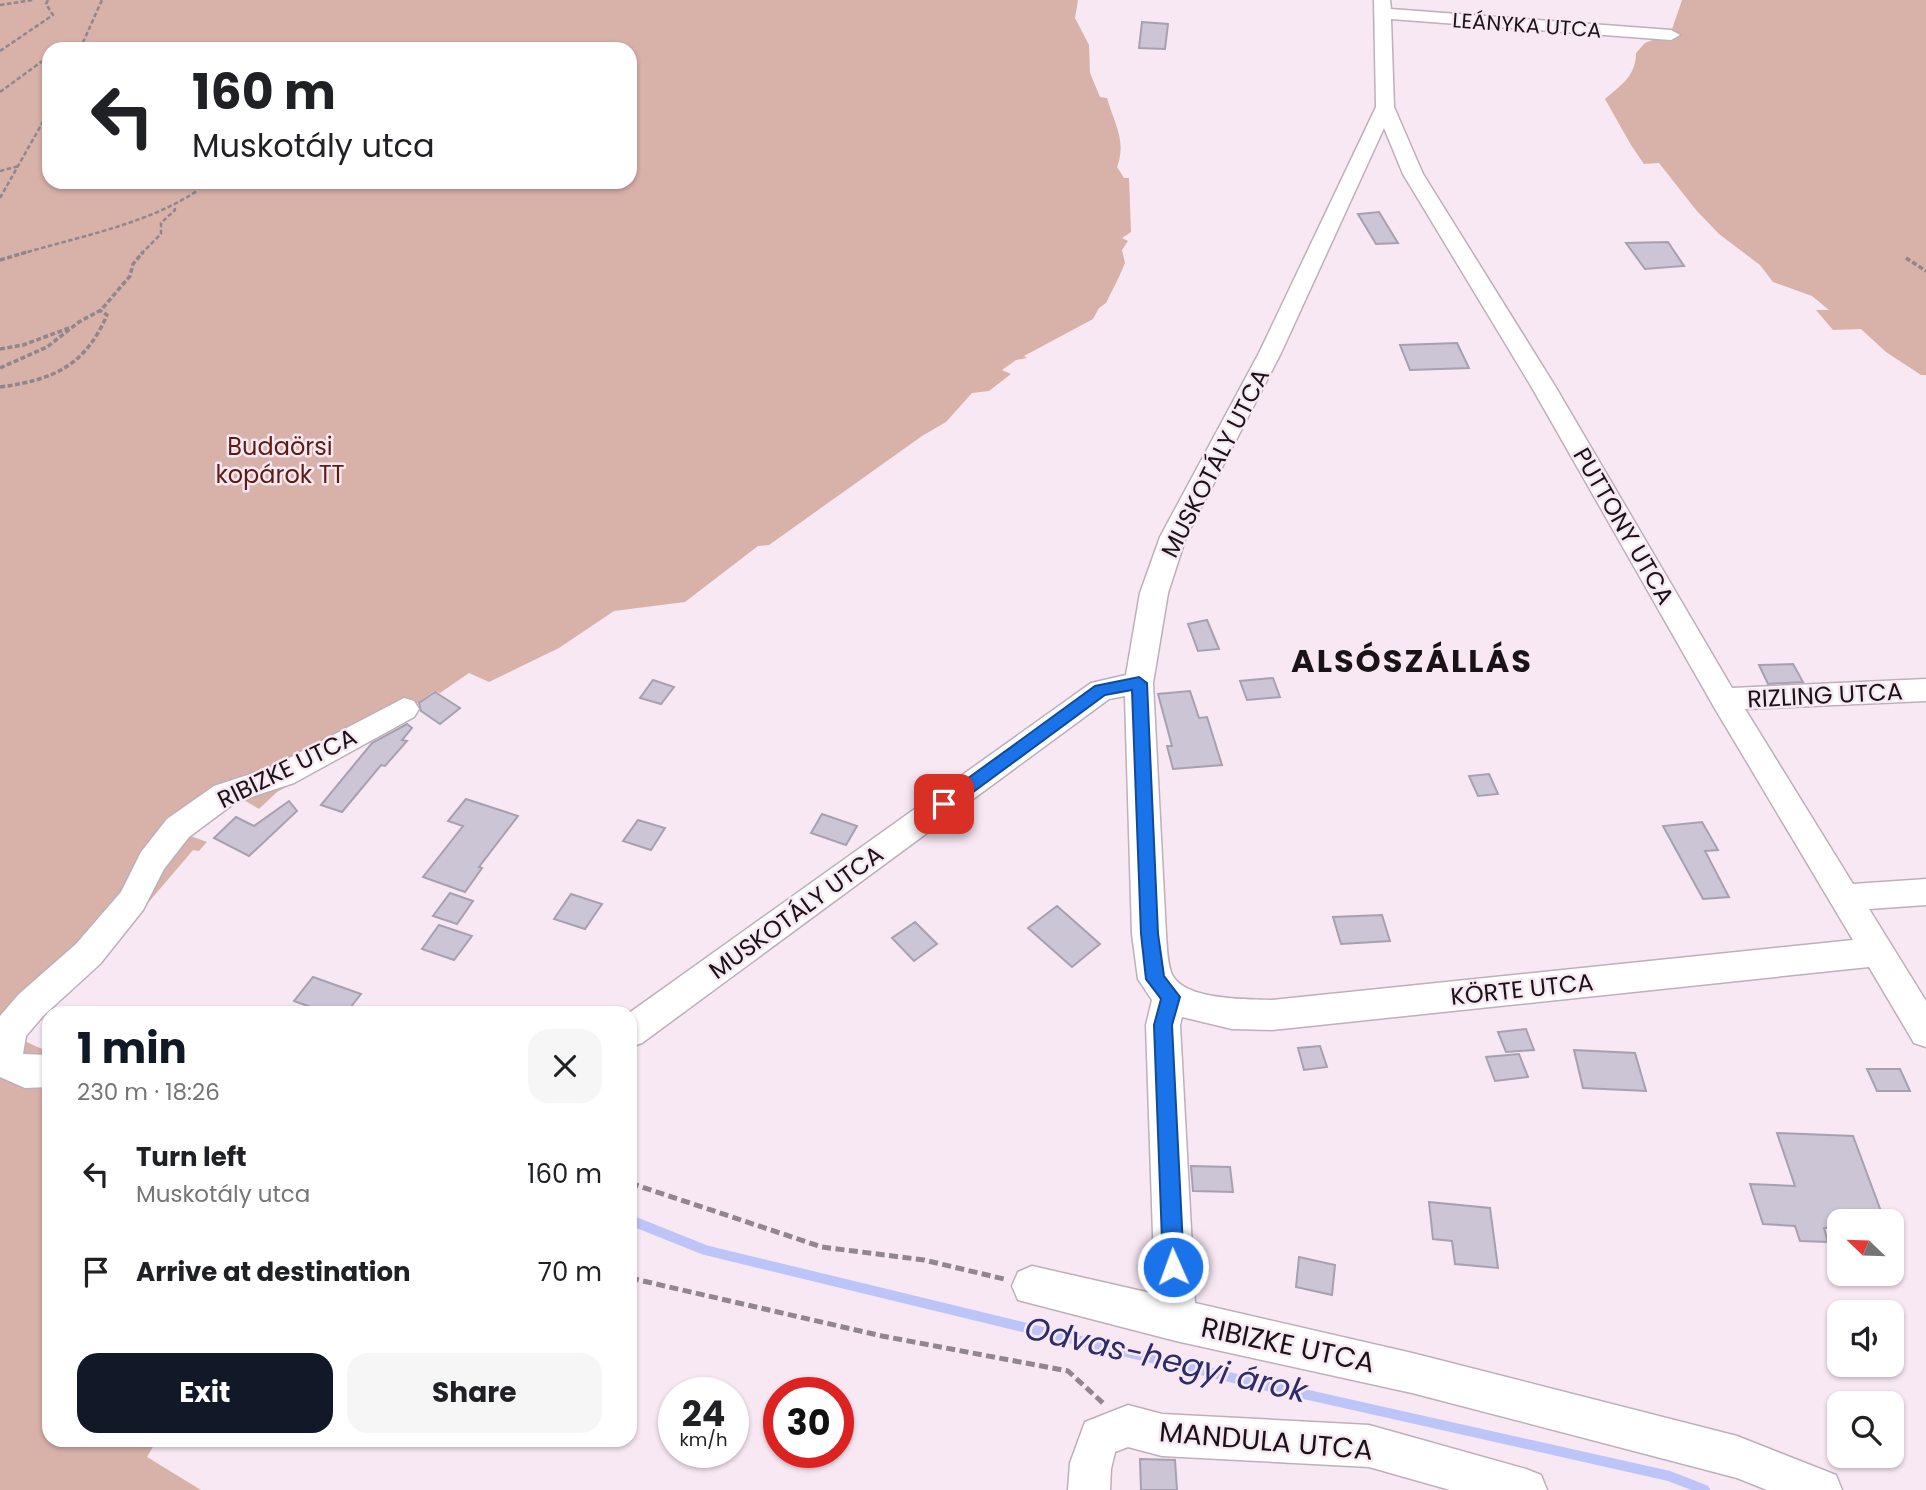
<!DOCTYPE html>
<meta charset="utf-8">
<style>
:root{--surface:#fff;--page:#f6f6f6;--text:#202124;--muted:#757577;--accent:#111827}
body{margin:0;font-family:Poppins,sans-serif;background:var(--page);color:var(--text);height:100vh;display:flex;flex-direction:column;font-size:26px;white-space:nowrap}
*{box-sizing:border-box;margin:0}
p{font-size:23px;color:var(--muted)}
.icon{flex:none;width:38px;height:38px;fill:none;stroke:currentColor;stroke-width:2;stroke-linecap:round;stroke-linejoin:round}
.map{position:relative;flex:1;overflow:hidden}
.details{position:absolute;left:42px;top:1006px;width:595px;height:441px;display:flex;flex-direction:column;background:var(--surface);border-radius:21px;box-shadow:0 2px 5px #0004}
.details>*{flex:none}
.hud{position:absolute;left:42px;top:42px;width:595px;height:147px;border-radius:21px;box-shadow:0 2px 5px #0004;background:#fff;color:var(--text);overflow:hidden}
.needle{width:46px;rotate:293deg}
.controls{position:absolute;left:1827px;top:1209px;display:grid;gap:14px}
.controls a{display:grid;place-items:center;width:77px;height:77px;border-radius:14px;background:var(--surface);box-shadow:0 2px 5px #0004;font-size:35px}
.speed{position:absolute;left:658px;top:1377px;display:flex;gap:14px;font-size:35px;font-weight:700;text-align:center}
.speed>*{display:grid;place-content:center;width:91px;height:91px;border-radius:50%;background:var(--surface);box-shadow:0 2px 5px #0004;line-height:1}
.speed small{font-size:18px;font-weight:400}
.speed .limit{border:10px solid #d22;background:#fff;color:#111}
.pin{position:absolute;display:grid;place-items:center;width:60px;height:60px;color:#fff;margin:-30px;border-radius:14px;box-shadow:0 4px 10px #0006}
.me{position:absolute;width:77px;margin:-38px;rotate:358deg;stroke-linejoin:round;filter:drop-shadow(0 0 5px #0008)}
.turn{display:flex;align-items:center;gap:24px;height:147px;padding:0 35px;font-size:32px}
.turn .icon{width:91px;height:91px;stroke-width:2.5}
.turn b{display:block;font-size:49px;line-height:60px}
.round{display:grid;place-items:center;flex:none;width:74px;height:74px;border-radius:21px;background:var(--page)}
.overview{display:flex;align-items:center;justify-content:space-between;height:119px;padding:0 35px}
h1{font-size:42px;font-weight:700;line-height:52px;color:var(--accent)}
.button{display:flex;gap:14px;margin-top:auto;padding:14px 35px}
.button a{flex:1;height:80px;border-radius:21px;background:var(--accent);color:#fff;font-size:28px;font-weight:700;line-height:80px;text-align:center}
.button a+a{background:var(--page);color:var(--text)}
ul{padding:0;list-style:none}
li{display:flex;align-items:center;gap:21px;height:98px;padding:0 35px}
li div{flex:1}
li b{display:block;font-size:26px}
li em{font-style:normal}
.map>svg:first-child{display:block}
</style>
<div class="map">
<svg width="1926" height="1490" viewBox="0 0 1926 1490">
<rect width="100%" height="100%" fill="#f8e8f4"/>
<g fill="#d8b1a9" fill-rule="evenodd">
<path d="M0 0H1078L1075 18 1089 45 1090 73 1100 97 1107 98C1114 123 1127 141 1117 167L1124 178H1129L1131 232 1122 238 1128 241 1122 250 1125 263 1119 277 1106 303 1099 308 1093 319 1024 356 1027 358 1016 360 1002 370 1011 374 989 391 972 393 946 422 922 436 769 545 758 546 685 602 614 611 559 648 489 682 469 673 440 693 434 691 349 753 277 792 259 809 239 797 182 833 207 842 199 851 193 850 188 856 147 904 22 1040 49 1052V1440H157L147 1457 201 1490H0ZM49 49H630V182H49Z"/>
<path d="M1682 0H1926V375H1921L1886 352 1861 329 1833 330 1816 310H1829L1812 296 1773 282 1760 265 1719 234 1696 210 1659 163 1644 164 1631 145 1605 99C1621 85 1636 76 1636 53L1645 43 1671 32Z"/>
</g>
<g fill="none" stroke-linecap="round" stroke-linejoin="round">
<path stroke="#bdc5f8" stroke-width="10" d="M630 1220 705 1250 1250 1382 1669 1476 1705 1490"/>
</g>
<g fill="#ccc5d5" stroke="#a7a0af" stroke-width="2">
<path d="M1142 22 1168 24 1165 49 1139 48Z"/>
<path d="M1379 212 1398 243 1376 244 1358 214Z"/>
<path d="M1668 242 1684 266 1645 269 1626 243Z"/>
<path d="M1457 343 1469 368 1410 370 1400 345Z"/>
<path d="M1207 620 1219 649 1198 651 1188 624Z"/>
<path d="M1793 664 1803 682 1768 684 1759 665Z"/>
<path d="M1273 678 1280 697 1247 700 1240 681Z"/>
<path d="M653 680 674 687 661 704 640 698Z"/>
<path d="M1190 691 1199 718 1207 717 1222 765 1173 769 1167 746H1172L1158 694Z"/>
<path d="M435 692 460 708 440 724 421 711 419 703Z"/>
<path d="M407 724 412 728 402 740 407 741 385 766 381 765 342 812 321 805 372 743Z"/>
<path d="M1489 774 1498 794 1478 796 1469 776Z"/>
<path d="M466 799 518 816 479 867 482 868 465 892 423 877 463 826 448 821Z"/>
<path d="M289 801 297 811 249 856 214 838 236 817 254 826Z"/>
<path d="M822 814 857 826 846 845 811 833Z"/>
<path d="M638 820 665 828 651 850 623 841Z"/>
<path d="M1702 822 1718 850 1705 851 1729 897 1703 899 1663 826Z"/>
<path d="M450 893 473 901 457 924 433 916Z"/>
<path d="M571 894 602 904 585 929 554 919Z"/>
<path d="M1057 906 1100 944 1072 967 1028 928Z"/>
<path d="M1382 915 1390 941 1341 944 1333 917Z"/>
<path d="M915 922 937 944 914 961 892 938Z"/>
<path d="M439 925 472 936 454 960 422 949Z"/>
<path d="M313 977 361 994 346 1013H327L294 1001Z"/>
<path d="M1526 1029 1534 1050 1506 1052 1498 1032Z"/>
<path d="M1320 1046 1327 1067 1304 1070 1298 1048Z"/>
<path d="M1574 1050 1635 1053 1646 1091 1583 1088Z"/>
<path d="M1519 1054 1528 1077 1495 1081 1486 1057Z"/>
<path d="M1867 1069H1900L1910 1091H1877Z"/>
<path d="M1777 1133 1853 1136 1885 1222H1839V1228H1824L1828 1242 1800 1241 1795 1226 1763 1224 1750 1184 1795 1186Z"/>
<path d="M1191 1166 1230 1167 1233 1192 1193 1191Z"/>
<path d="M1429 1202 1490 1208 1498 1268 1455 1264 1452 1241 1433 1239Z"/>
<path d="M1299 1257 1335 1265 1332 1295 1296 1287Z"/>
<path d="M1140 1459 1175 1460 1177 1490H1141Z"/>
</g>
<g fill="none" stroke-linecap="round" stroke-linejoin="round">
<g stroke="#beafba" stroke-width="3">
<g id="minor">
<path d="M1374 0H1390L1391 9 1671 30 1680 35 1671 40 1391 19 1394 107 1423 174 1555 386 1732 688 1926 679V701L1745 709 1853 884 1926 879V905L1869 909 1926 1001V1047L1914 1043 1869 967 1272 1030 1232 1029 1182 1017 1180 1025 1195 1303 1412 1353 1737 1436 1836 1475 1842 1490H1767L1737 1478 1412 1393 1176 1341 1018 1300 1012 1286 1018 1272 1032 1266 1155 1294 1146 1025 1152 1000 1138 979 1132 934 1125 696 1109 699 642 1043 630 1047 629 1013 1091 683 1126 675 1140 593 1160 537 1259 353 1376 107ZM1384 128 1403 174 1531 386 1714 707 1853 940 1272 1000C1247 999 1181 1001 1171 972 1167 961 1167 946 1166 934L1153 683 1168 593 1186 537 1281 353Z"/>
<path d="M404 698 414 701 419 709 414 717 294 783 236 802 189 837 164 869 143 910 100 964 43 1016 26 1036 23 1054 49 1055V1087L25 1088 0 1077V1016L19 994 76 944 121 892 141 852 167 819 214 786 272 767Z"/>
<path d="M1128 1405 1162 1414 1369 1425 1526 1469 1541 1475 1547 1490H1450L1369 1467 1162 1456 1128 1447 1115 1452 1111 1469 1110 1490H1068L1070 1463 1085 1422Z"/>
</g>
</g>
<g stroke="#91868e" stroke-width="2.5" stroke-dasharray="4.5 2.5" stroke-linecap="butt">
<path d="M0 5 33 0"/>
<path d="M80 49 102 0"/>
<path d="M0 51 53 15 46 4 48 0"/>
<path d="M0 92 41 62 49 60"/>
<path d="M0 171 19 166"/>
<path d="M0 198 49 111"/>
<path d="M21 254C80 236 145 225 197 191"/>
<path d="M141 254 161 234V223L175 210 174 206"/>
</g>
<g stroke="#91868e" stroke-width="3.5" stroke-dasharray="5 2.5" stroke-linecap="butt">
<path d="M1906 258 1926 271"/>
<path d="M0 260 27 252"/>
<path d="M0 349 23 345 69 328"/>
<path d="M0 368 47 347 79 322 101 310 130 276 133 264 143 252"/>
<path d="M0 387C53 380 85 366 107 315L101 311"/>
</g>
<g stroke="#91868e" stroke-width="5" stroke-dasharray="9 4.5" stroke-linecap="butt">
<path d="M630 1183 822 1247 924 1260 1004 1279"/>
<path d="M630 1278 882 1336 1068 1371 1104 1404"/>
</g>
<use href="#minor" fill="#fff" fill-rule="evenodd"/>
</g>
<path fill="#1a73e8" stroke="#114b97" stroke-width="2" d="M1139 677 1147 683 1158 934 1164 976 1180 997 1172 1025 1184 1267 1181 1274 1173 1277 1166 1274 1163 1267 1154 1025 1161 999 1146 979 1141 934 1132 690 1105 695 950 809H938L936 804 938 800 1095 686Z"/>
<g text-anchor="middle" dominant-baseline="central" stroke-width="5" stroke-linejoin="round" paint-order="stroke">
<g font-size="21" fill="#191317" stroke="#f8e8f4">
<text transform="translate(1527 25) rotate(4)">LEÁNYKA UTCA</text>
</g>
<g font-size="24" fill="#5f1b10" stroke="#f8e8f4">
<text x="280" y="446">Budaörsi<tspan x="280" dy="28">kopárok TT</tspan></text>
</g>
<g font-size="24" fill="#191317" stroke="#f8e8f4">
<text transform="translate(1215 463) rotate(-63)">MUSKOTÁLY UTCA</text>
<text transform="translate(1624 526) rotate(60)">PUTTONY UTCA</text>
<text transform="translate(1825 695) rotate(-3)">RIZLING UTCA</text>
<text transform="translate(287 768) rotate(-26)">RIBIZKE UTCA</text>
<text transform="translate(796 912) rotate(-36)">MUSKOTÁLY UTCA</text>
<text transform="translate(1522 989) rotate(-6)">KÖRTE UTCA</text>
</g>
<g font-size="28" fill="#191317" stroke="#f8e8f4">
<text transform="translate(1288 1345) rotate(12)">RIBIZKE UTCA</text>
<text transform="translate(1266 1441) rotate(5)">MANDULA UTCA</text>
</g>
<g font-size="32" font-weight="bold" letter-spacing="2" fill="#191317" stroke="#f8e8f4">
<text x="1412" y="660">ALSÓSZÁLLÁS</text>
</g>
<g font-size="32" font-style="italic" fill="#2b2d68" stroke="#f8e8f4">
<text transform="translate(1166 1359) rotate(13)">Odvas-hegyi árok</text>
</g>
</g>
</svg>
<div class="controls">
<a><svg class="needle" viewBox="-14 -14 28 28"><path d="M0-13l5 13h-10z" fill="#e53935"/><path d="M0 13l5-13h-10z" fill="#757577"/></svg></a>
<a><svg class="icon" aria-label="sound" viewBox="0 0 24 24"><path d="M4 9h4l5-4v14l-5-4H4zM17 9q2 3 0 6"/></svg></a>
<a><svg class="icon" aria-label="search" viewBox="0 0 24 24"><circle cx="10" cy="10" r="6"/><path d="M15 15l6 6"/></svg></a>
</div>
<div class="speed"><div>24<small>km/h</small></div><div class="limit">30</div></div>
<div class="pin" style="left:944px;top:804px;background:#d93025"><svg class="icon" aria-label="arrive" viewBox="0 0 24 24"><path d="M6 21V4h12l-3 4 3 4H6"/></svg></div>
<svg class="me" style="left:1173px;top:1267px" viewBox="-20 -20 40 40"><circle r="17" fill="#1a73e8" stroke="#fff" stroke-width="3"/><path d="M0-11L8 9 0 5-8 9z" fill="#fff"/></svg>
<div class="hud">
<div class="turn"><svg class="icon" aria-label="left" viewBox="0 0 24 24"><path d="M17 20v-9H6M10 6l-5 5 5 5"/></svg><div><b>160 m</b>Muskotály utca</div></div>
</div>
<section class="details">
<div class="overview"><div><h1>1 min</h1><p>230 m · 18:26</p></div><a class="round"><svg class="icon" aria-label="close" viewBox="0 0 24 24"><path d="M6 6l12 12M18 6L6 18"/></svg></a></div>
<ul>
<li><svg class="icon" aria-label="left" viewBox="0 0 24 24"><path d="M17 20v-9H6M10 6l-5 5 5 5"/></svg><div><b>Turn left</b><p>Muskotály utca</p></div><em>160 m</em></li>
<li><svg class="icon" aria-label="arrive" viewBox="0 0 24 24"><path d="M6 21V4h12l-3 4 3 4H6"/></svg><div><b>Arrive at destination</b></div><em>70 m</em></li>
</ul>
<div class="button"><a>Exit</a><a>Share</a></div>
</section>
</div>
